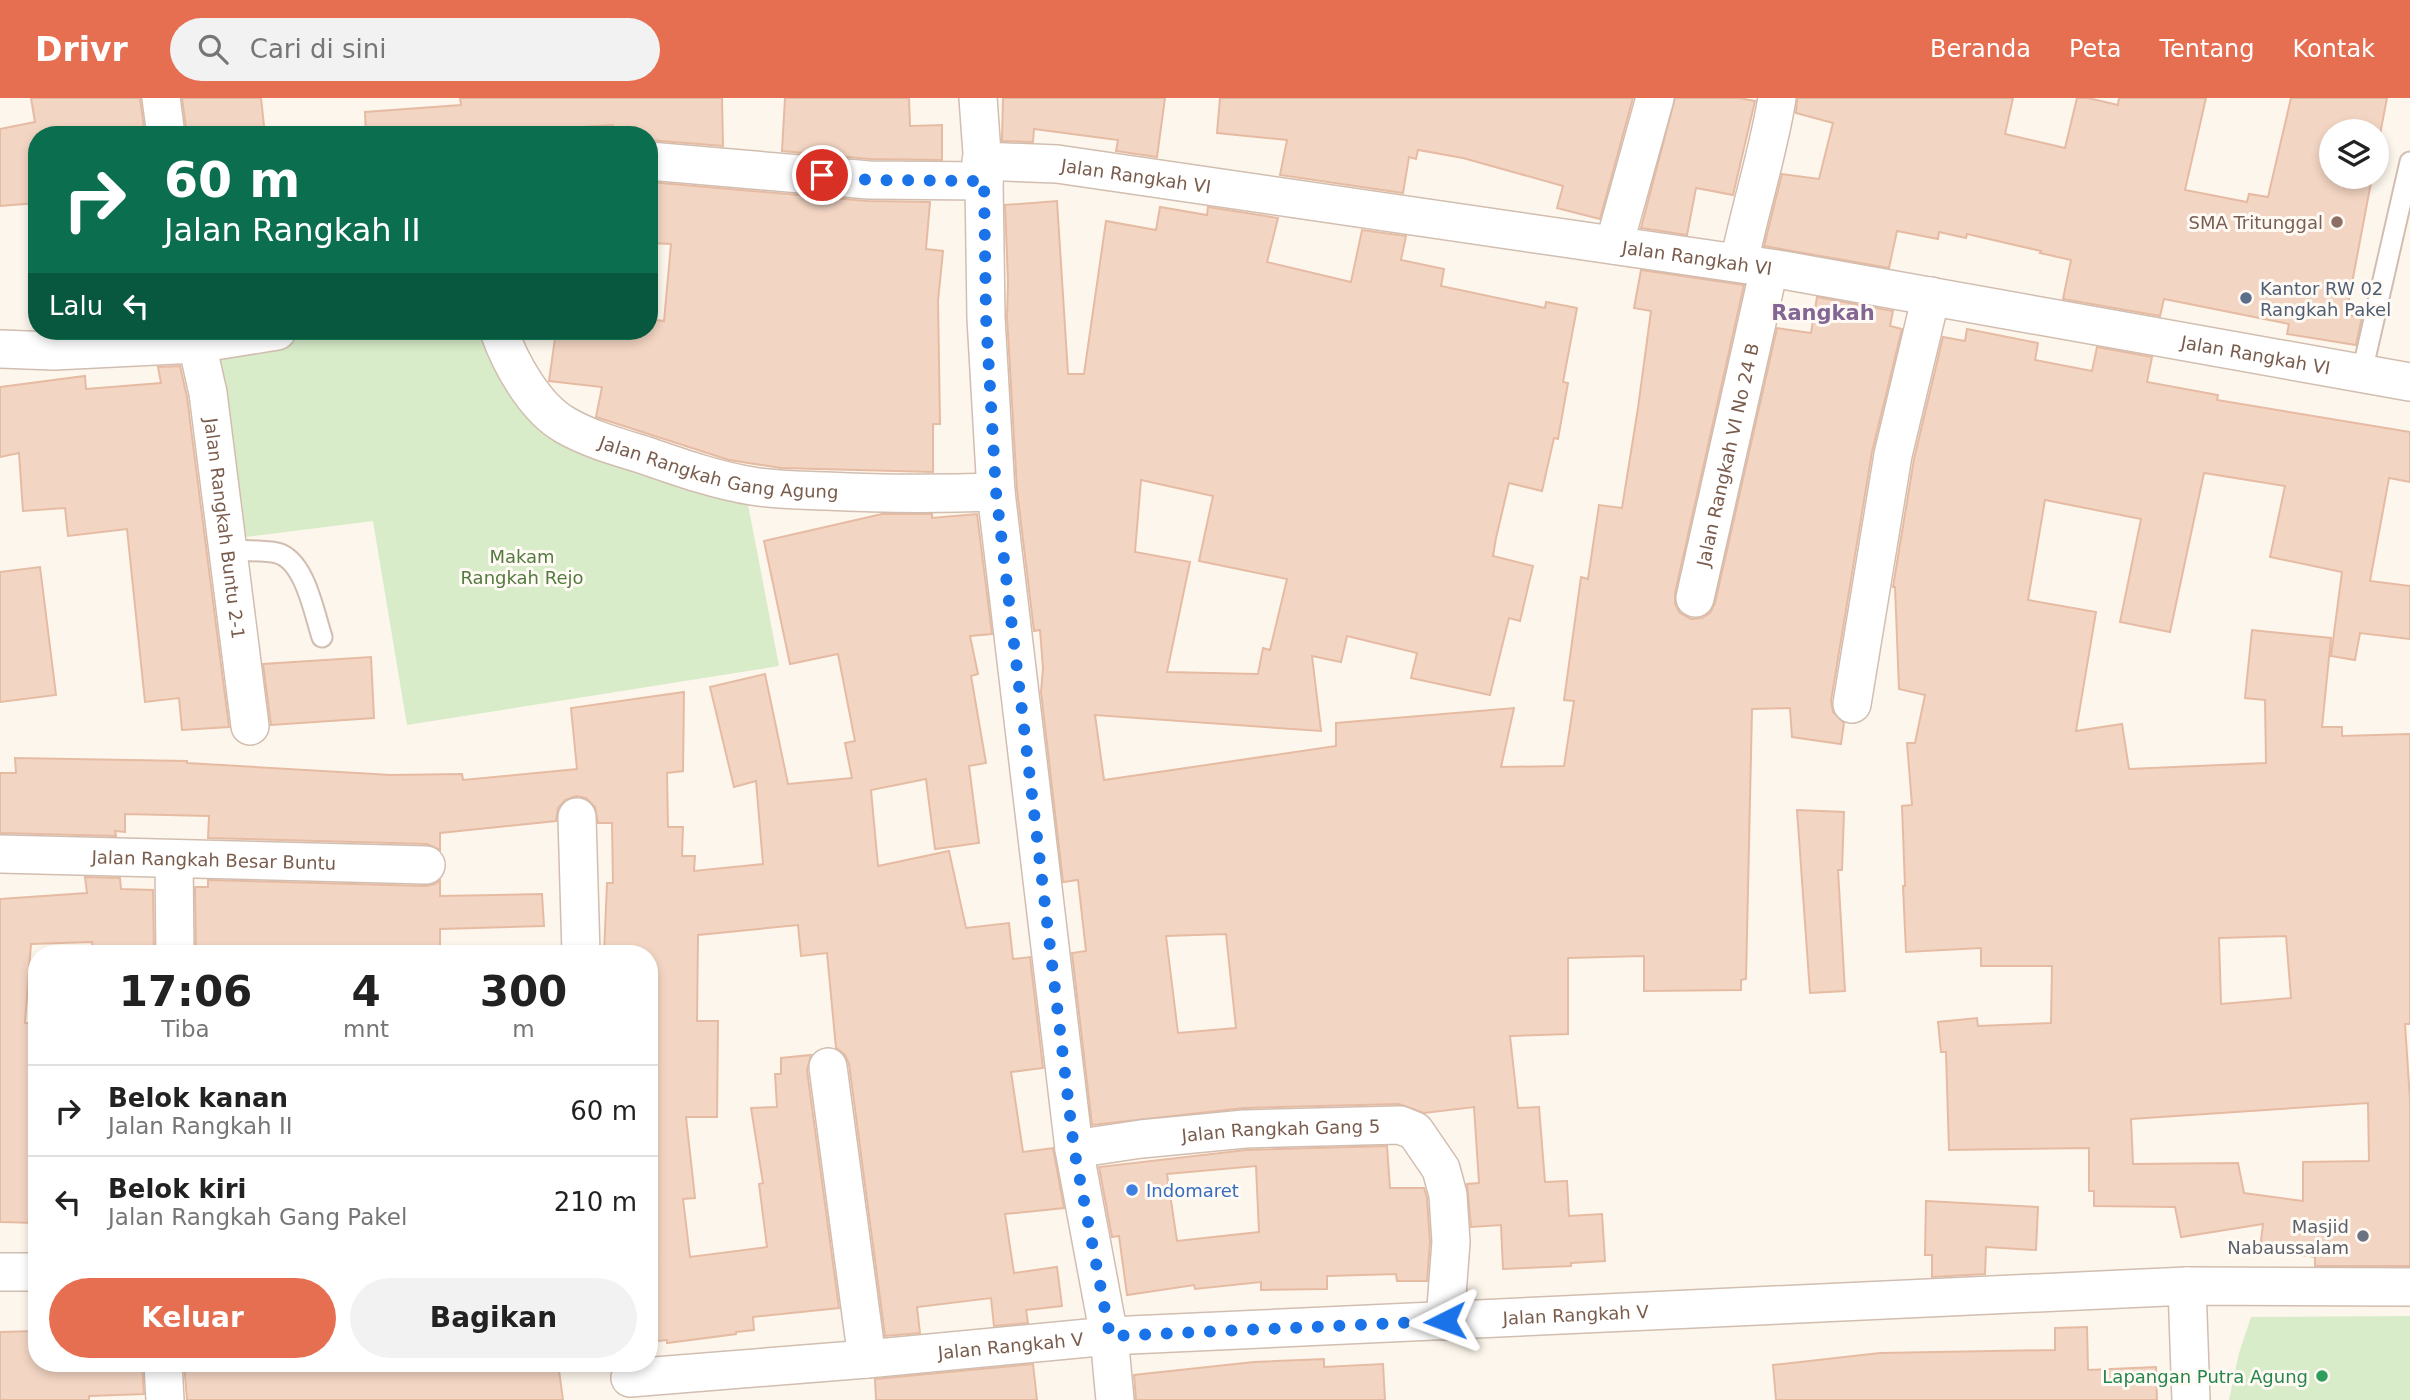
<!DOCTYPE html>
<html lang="id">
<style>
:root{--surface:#fff;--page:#f2f2f2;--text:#222;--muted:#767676;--line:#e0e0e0;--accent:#e76f51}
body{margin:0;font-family:"DejaVu Sans",sans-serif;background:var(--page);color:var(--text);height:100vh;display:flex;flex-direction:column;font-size:26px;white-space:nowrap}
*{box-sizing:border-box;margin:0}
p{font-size:23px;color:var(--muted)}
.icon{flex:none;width:38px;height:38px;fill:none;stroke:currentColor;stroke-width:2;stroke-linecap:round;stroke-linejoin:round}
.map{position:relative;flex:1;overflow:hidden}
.details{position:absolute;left:28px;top:847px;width:630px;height:427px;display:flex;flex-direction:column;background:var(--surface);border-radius:28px;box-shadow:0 4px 10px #0003}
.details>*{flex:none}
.top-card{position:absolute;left:28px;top:28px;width:630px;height:214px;border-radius:28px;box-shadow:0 4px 10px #0003;background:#0b6e4f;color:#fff;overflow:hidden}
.buttons{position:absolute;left:2319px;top:21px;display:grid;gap:14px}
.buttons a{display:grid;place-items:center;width:70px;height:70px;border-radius:50%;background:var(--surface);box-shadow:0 4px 10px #0003;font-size:35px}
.pin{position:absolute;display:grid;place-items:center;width:60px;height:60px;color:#fff;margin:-30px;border:4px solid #fff;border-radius:50%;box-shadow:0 2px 7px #0007}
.me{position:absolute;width:77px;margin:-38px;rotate:267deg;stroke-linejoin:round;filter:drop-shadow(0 0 5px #0008)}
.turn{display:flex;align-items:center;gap:24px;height:147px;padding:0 21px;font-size:32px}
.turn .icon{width:91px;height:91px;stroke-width:2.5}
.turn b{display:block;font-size:49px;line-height:60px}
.then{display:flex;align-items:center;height:66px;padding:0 21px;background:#0003;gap:14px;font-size:26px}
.eta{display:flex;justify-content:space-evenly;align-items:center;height:119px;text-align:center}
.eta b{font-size:42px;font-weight:700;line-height:49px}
.cta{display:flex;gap:14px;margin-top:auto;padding:14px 21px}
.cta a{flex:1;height:80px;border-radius:42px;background:var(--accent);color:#fff;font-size:28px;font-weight:700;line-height:80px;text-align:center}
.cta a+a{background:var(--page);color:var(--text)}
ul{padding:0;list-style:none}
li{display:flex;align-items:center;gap:21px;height:91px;padding:0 21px;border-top:2px solid var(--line)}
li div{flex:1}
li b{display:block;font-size:26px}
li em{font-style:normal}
header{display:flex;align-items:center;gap:42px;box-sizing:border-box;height:98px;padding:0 35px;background:var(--accent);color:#fff}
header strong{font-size:33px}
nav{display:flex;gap:38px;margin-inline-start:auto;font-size:24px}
.search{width:490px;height:63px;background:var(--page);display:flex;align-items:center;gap:18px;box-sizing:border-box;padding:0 24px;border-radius:38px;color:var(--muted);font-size:26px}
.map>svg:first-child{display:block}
</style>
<header>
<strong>Drivr</strong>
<div class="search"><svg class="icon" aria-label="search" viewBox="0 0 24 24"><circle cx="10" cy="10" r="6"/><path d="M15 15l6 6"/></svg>Cari di sini</div>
<nav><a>Beranda</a><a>Peta</a><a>Tentang</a><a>Kontak</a></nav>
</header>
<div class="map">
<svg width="2410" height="1302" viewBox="0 0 2410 1302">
<rect width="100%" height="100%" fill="#fdf6ec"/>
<g fill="#d8ecc9">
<path d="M345 233H489L513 283 747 401 779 568 407 627 373 423 246 439 206 257Z"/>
<path d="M2410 1218V1302H2229L2239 1255 2251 1219Z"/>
</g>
<g fill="#f3d5c3" stroke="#e6bba3" stroke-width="2" fill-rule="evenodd">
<path d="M31 0H140L145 37 37 36V105L0 108V31L35 24Z"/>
<path d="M182 0H261L265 37H187Z"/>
<path d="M460 0H722L723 48 649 42V37H613V27L546 31V33L495 34V37H366L365 14 461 7Z"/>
<path d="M785 0H909L910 28 942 27V62L870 61 782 53Z"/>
<path d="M1003 0H1165L1157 59 1116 53 1118 42 1034 31 1033 44 1002 43Z"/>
<path d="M1220 0H1633L1600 121 1557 110 1563 88 1463 60 1418 52 1416 61 1409 59 1403 95 1280 77 1287 42 1217 35Z"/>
<path d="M1675 0H1739L1755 3 1733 97 1696 90 1687 137 1641 130Z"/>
<path d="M1797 0H2013L2005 36 2065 50 2077 0H2088L2118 7 2119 0H2206L2185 92 2247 104 2249 96 2268 99 2291 0H2387L2376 57V33H2331V79H2372L2346 217 2362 219 2356 247 2287 236 2289 226 2164 201 2160 218 2063 201 2071 162 2040 155 2041 153 1967 136 1966 140 1939 134 1938 141 1897 133 1889 170 1764 148 1782 76 1819 81 1833 25 1796 15Z"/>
<path d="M649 84 867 103 930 104 926 151 943 153 938 203 940 326H933V374L781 370 729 362 596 319 602 289 549 283 556 233H649V221L664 223 671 146 649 145Z"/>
<path d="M1057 103 1068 276H1084L1106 123 1156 132 1160 109 1207 117 1208 109 1278 120 1267 164 1351 184 1362 132 1406 138 1401 162 1444 171 1441 188 1545 210 1546 204 1577 210 1563 284 1568 285 1558 341 1554 340 1542 393 1509 385 1496 440 1493 458 1533 468 1520 523 1509 520 1490 597 1411 580 1417 555 1347 538 1341 564 1312 558 1321 633 1095 617 1104 682 1336 648V625L1514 610 1501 669 1564 668 1574 603 1564 602 1581 479 1588 481 1599 407 1622 410 1638 310 1651 213 1634 210 1641 172 1744 187 1675 495V506L1680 515 1691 521 1702 520 1710 515 1715 505 1777 230 1811 235 1817 199 1893 213 1890 228 1902 231 1872 354 1831 603 1833 614 1844 625 1841 646 1792 639 1790 610 1752 611 1746 881 1741 882V892L1644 893V858L1568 860V936L1510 938 1518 1010 1539 1009 1545 1084 1567 1083 1569 1118 1602 1116 1605 1163 1571 1165V1168L1503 1171 1501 1127 1471 1129 1467 1086 1479 1085 1474 1009 1424 1015 1399 1006 1244 1010 1092 1027 1072 855 1086 853 1078 782 1063 784 1041 594 1043 570 1040 532 1034 533 1017 392 1007 219 1008 184 1005 107ZM1141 382 1213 398 1199 463 1287 481 1270 552 1263 550 1258 576 1167 574 1190 464 1135 454ZM1226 836 1236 930 1178 935 1166 838Z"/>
<path d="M1967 231 2038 245 2035 262 2092 273 2097 249 2152 259 2147 284 2218 297 2217 302 2410 334V384L2389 380 2370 483 2410 488V541L2360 535 2355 562 2331 558 2342 474 2270 459 2285 388 2204 375 2170 534 2120 524 2141 421 2045 402 2028 502 2096 514 2076 633 2122 626 2129 671 2266 665 2265 602 2245 600 2252 532 2331 540 2322 629H2342V638L2410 636V926H2405L2410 1002V1168H2315V1159L2260 1151 2263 1126 2181 1139 2175 1109 2094 1108V1093H2089V1050L1949 1052 1946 954H1941L1938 924 1977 920 1978 928 2051 925 2052 868H1981V850L1906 854 1903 788H1905L1902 708 1912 707 1907 645H1915L1925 597 1899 591 1895 489H1893L1914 361 1943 239 1965 243ZM2286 838 2291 900 2221 906 2219 840ZM2368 1005 2369 1063 2303 1064V1103L2244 1095 2238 1065 2133 1066 2131 1021Z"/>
<path d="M180 268 187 299 229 629 182 632 179 600 145 604 127 431 68 438 65 410 23 413 19 355 0 359V289L85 278 86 291 161 285 158 269Z"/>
<path d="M882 416H932V420L977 416 992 536 970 538 978 576 971 578 986 665 969 668 979 745 935 751 926 681 871 692 878 768 949 753 966 830 1009 825 1013 861 1030 859 1043 970 1011 974 1023 1054 1053 1050 1064 1110 1005 1116 1014 1175 1057 1169 1062 1208 1026 1212 1028 1225 994 1228 991 1200 917 1209 920 1235 885 1238 849 966 845 957 836 950 827 855 801 858 798 827 698 837 697 923H718L717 1019H686L695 1100 683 1101 690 1159 767 1149 759 1086 763 1085 751 1010 777 1009 775 976H781V960L811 957 807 972 839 1210 753 1219 754 1232 736 1234V1236L667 1245V1242L649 1244V1166L657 1165 649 1110V856H604L607 785H613L612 725H598L595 709 586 700 576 698 565 702 558 710 556 723 440 735V752L427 746 208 740 209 718 125 716V734L115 733 116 738 0 735V675H16L15 660 187 663V665L391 677 462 676 463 682 577 671 571 610 684 594 683 673 667 675 668 729H683L682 758H695L694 773 763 766 756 683 734 689 710 589 765 576 788 686 852 680 845 645 855 643 838 556 790 566 764 443Z"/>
<path d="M40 469 56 597 0 604V474Z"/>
<path d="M371 559 374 620 271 627 263 566Z"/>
<path d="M1797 712 1844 714 1842 772H1838L1845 893 1810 895Z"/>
<path d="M85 779 120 780 121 791 153 792 154 856H128L129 850 93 853 92 844 31 846 25 925H37V1125L0 1124V801L87 795Z"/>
<path d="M208 782 425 788 435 786 440 782V798L542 796 544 828 440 831V856H196L195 789H208Z"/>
<path d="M1387 1048 1390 1090H1424L1427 1100 1430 1144 1427 1183H1397L1396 1176 1327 1178V1191L1261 1192V1184L1195 1191 1194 1187 1127 1197 1119 1138 1112 1139 1099 1069 1246 1052ZM1256 1068 1259 1134 1177 1143 1167 1076Z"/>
<path d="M1926 1103 2038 1109 2036 1152 1986 1149 1985 1176 1932 1179V1157H1925Z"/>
<path d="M2087 1229 2088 1272 2156 1269 2157 1302H1776L1773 1267 1880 1255 2055 1252V1230Z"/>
<path d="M36 1233 37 1265H142L144 1296 89 1298V1302H0V1234Z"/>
<path d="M1324 1261V1269L1383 1266 1385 1302H1136L1134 1277 1254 1264Z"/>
<path d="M184 1265H558L563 1302H187Z"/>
<path d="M1033 1266 1037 1302H876L875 1281Z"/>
</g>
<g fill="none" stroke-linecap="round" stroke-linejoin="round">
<g stroke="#d1beb0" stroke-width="23">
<g id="service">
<path d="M2362 274 2410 64"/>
<path d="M228 452C244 453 262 452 277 455 305 462 314 515 322 539"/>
</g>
</g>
<g stroke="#d1beb0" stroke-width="40">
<g id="minor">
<path d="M161 0 166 37"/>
<path d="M978 0 984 83 986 220 996 394 1074 1051 1109 1238 1115 1302"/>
<path d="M649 63 869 82 984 83"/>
<path id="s1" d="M981 63 1057 66 1783 172 2410 284"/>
<path d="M1614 147 1655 0"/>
<path d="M1739 165C1750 110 1768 56 1777 0"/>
<path id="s2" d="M194 233 208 295 250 628"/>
<path id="s3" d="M499 233C510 265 535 310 565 327 589 341 618 349 644 357 679 369 715 382 752 388 776 392 801 392 826 393 883 396 939 396 996 394"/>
<path d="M0 251 54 253 196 246 277 233"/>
<path id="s4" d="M1695 500 1769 171"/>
<path d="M1852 606 1893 357 1931 198"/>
<path d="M577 719 581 856"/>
<path id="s5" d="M0 756 426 767"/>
<path d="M174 761 175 856"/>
<path d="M828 969 867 1261"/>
<path id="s6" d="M1074 1051 1141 1041 1245 1031 1400 1027 1415 1033 1441 1071 1448 1097 1451 1144 1445 1223"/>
<path d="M0 1174H37"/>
<path d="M2187 1188 2191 1302"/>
<path d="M163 1265 165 1302"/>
<path id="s7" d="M630 1280 867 1261 1109 1238 2187 1188 2410 1189"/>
</g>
</g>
<use href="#service" stroke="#fff" stroke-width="19"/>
<use href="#minor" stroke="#fff" stroke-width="37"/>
</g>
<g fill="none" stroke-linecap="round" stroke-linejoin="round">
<path stroke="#1a73e8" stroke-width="12" stroke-dasharray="0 21.6" d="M822 77 869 82 984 83 986 220 996 394 1074 1051 1110 1238 1445 1223"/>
</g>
<circle fill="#8d6e63" stroke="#fffaf3" stroke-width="2.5" cx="2337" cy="124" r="7"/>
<circle fill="#5c6f8a" stroke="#fffaf3" stroke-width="2.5" cx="2246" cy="200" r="7"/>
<circle fill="#3f7fe0" stroke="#fffaf3" stroke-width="2.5" cx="1132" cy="1092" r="7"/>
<circle fill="#6b7280" stroke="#fffaf3" stroke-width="2.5" cx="2363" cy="1138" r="7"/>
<circle fill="#2e9e5b" stroke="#fffaf3" stroke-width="2.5" cx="2322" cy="1278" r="7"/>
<g text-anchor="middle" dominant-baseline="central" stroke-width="6" stroke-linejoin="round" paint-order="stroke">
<g font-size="18" fill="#7a5c4d" stroke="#fffaf3">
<text stroke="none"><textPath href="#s1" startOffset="156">Jalan Rangkah VI</textPath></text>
<text stroke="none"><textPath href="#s1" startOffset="723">Jalan Rangkah VI</textPath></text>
<text stroke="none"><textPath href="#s1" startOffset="1290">Jalan Rangkah VI</textPath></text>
<text stroke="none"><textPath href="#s4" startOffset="147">Jalan Rangkah VI No 24 B</textPath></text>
<text stroke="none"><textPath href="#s3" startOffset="278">Jalan Rangkah Gang Agung</textPath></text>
<text stroke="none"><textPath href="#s2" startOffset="200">Jalan Rangkah Buntu 2-1</textPath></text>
<text stroke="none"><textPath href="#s5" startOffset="214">Jalan Rangkah Besar Buntu</textPath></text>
<text stroke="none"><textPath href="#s6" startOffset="208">Jalan Rangkah Gang 5</textPath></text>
<text stroke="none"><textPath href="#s7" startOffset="948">Jalan Rangkah V</textPath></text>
<text stroke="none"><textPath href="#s7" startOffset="382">Jalan Rangkah V</textPath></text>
</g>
<g font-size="18" fill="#785e54" stroke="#fffaf3" text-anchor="end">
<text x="2323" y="124">SMA Tritunggal</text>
</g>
<g font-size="18" fill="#4e5e75" stroke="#fffaf3" text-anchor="start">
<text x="2260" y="190">Kantor RW 02<tspan x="2260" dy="21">Rangkah Pakel</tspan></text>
</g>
<g font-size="18" fill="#537a41" stroke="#fffaf3">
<text x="522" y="458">Makam<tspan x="522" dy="21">Rangkah Rejo</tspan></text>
</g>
<g font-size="18" fill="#366cbe" stroke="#fffaf3" text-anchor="start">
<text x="1146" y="1092">Indomaret</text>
</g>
<g font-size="18" fill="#5b616d" stroke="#fffaf3" text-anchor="end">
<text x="2349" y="1128">Masjid<tspan x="2349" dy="21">Nabaussalam</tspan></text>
</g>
<g font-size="18" fill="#27864d" stroke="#fffaf3" text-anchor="end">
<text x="2308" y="1278">Lapangan Putra Agung</text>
</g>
<g font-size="21" font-weight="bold" fill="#846695" stroke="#fffaf3">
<text x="1823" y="215">Rangkah</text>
</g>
</g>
</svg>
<div class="buttons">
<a><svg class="icon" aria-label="layers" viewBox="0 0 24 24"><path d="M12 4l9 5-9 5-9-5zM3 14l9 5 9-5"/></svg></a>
</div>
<div class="pin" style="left:822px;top:77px;background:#d93025"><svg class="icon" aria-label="arrive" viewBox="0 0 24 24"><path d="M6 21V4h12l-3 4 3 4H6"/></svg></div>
<svg class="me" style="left:1445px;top:1223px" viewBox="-20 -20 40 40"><path d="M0-17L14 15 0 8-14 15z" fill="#1a73e8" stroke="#fff" stroke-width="4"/></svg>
<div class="top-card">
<div class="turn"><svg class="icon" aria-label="right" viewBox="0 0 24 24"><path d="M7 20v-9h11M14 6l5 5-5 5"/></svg><div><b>60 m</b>Jalan Rangkah II</div></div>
<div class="then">Lalu<svg class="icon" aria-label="left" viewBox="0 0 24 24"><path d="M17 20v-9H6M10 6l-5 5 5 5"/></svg></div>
</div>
<section class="details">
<div class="eta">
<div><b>17:06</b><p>Tiba</p></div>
<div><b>4</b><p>mnt</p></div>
<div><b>300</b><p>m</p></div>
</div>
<ul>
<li><svg class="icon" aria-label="right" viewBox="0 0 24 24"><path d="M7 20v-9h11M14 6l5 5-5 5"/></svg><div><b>Belok kanan</b><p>Jalan Rangkah II</p></div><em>60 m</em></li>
<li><svg class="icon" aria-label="left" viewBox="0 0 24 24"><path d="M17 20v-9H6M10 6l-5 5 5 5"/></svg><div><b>Belok kiri</b><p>Jalan Rangkah Gang Pakel</p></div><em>210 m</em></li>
</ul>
<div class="cta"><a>Keluar</a><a>Bagikan</a></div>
</section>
</div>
